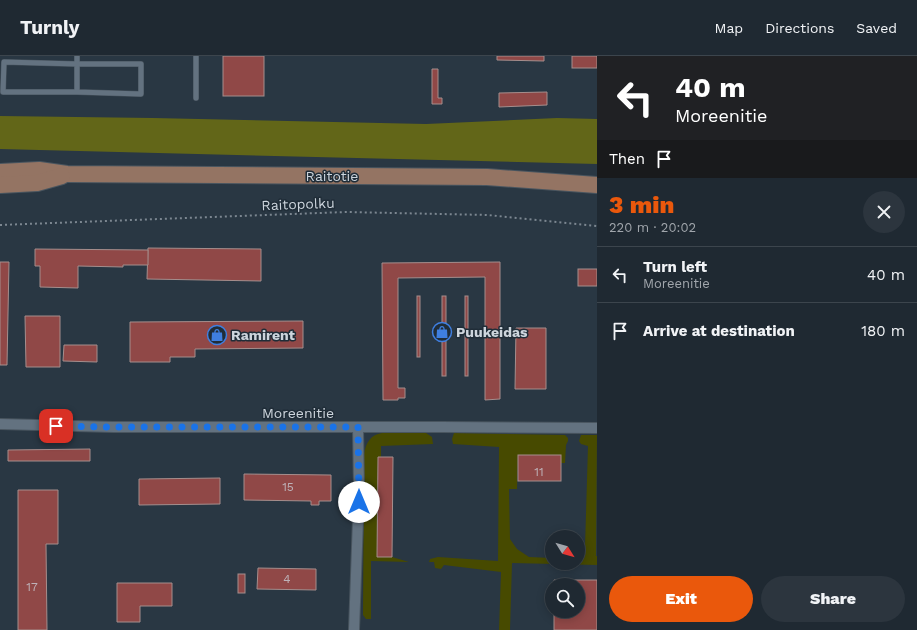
<!DOCTYPE html>
<meta charset="utf-8">
<style>
:root{--surface:#1f2932;--page:#2c353e;--text:#f1f3f6;--muted:#a1a6ac;--line:#3c454d;--accent:#ea580c}
body{margin:0;font-family:"Work Sans",sans-serif;background:var(--page);color:var(--text);height:100vh;display:flex;flex-direction:column;font-size:15px;white-space:nowrap}
*{box-sizing:border-box;margin:0}
p{font-size:13px;color:var(--muted)}
.icon{flex:none;width:22px;height:22px;fill:none;stroke:currentColor;stroke-width:2;stroke-linecap:round;stroke-linejoin:round}
.map{position:relative;flex:1;overflow:hidden}
.drawer{display:flex;flex-direction:column;background:var(--surface);width:320px}
.drawer>*{flex:none}
.hud{background:#202124;color:#fff;overflow:hidden}
.needle{width:26px;rotate:127deg}
.controls{position:absolute;left:545px;top:474px;display:grid;gap:8px}
.controls a{display:grid;place-items:center;width:40px;height:40px;border-radius:50%;background:var(--surface);box-shadow:0 2px 10px #0003,0 0 0 1px var(--line);font-size:20px}
.pin{position:absolute;display:grid;place-items:center;width:34px;height:34px;color:#fff;margin:-17px;border-radius:8px;box-shadow:0 2px 6px #0006}
.me{position:absolute;width:44px;margin:-22px;rotate:0deg;stroke-linejoin:round;filter:drop-shadow(0 0 3px #0008)}
.turn{display:flex;align-items:center;gap:14px;height:84px;padding:0 12px;font-size:18px}
.turn .icon{width:52px;height:52px;stroke-width:2.5}
.turn b{display:block;font-size:28px;line-height:34px}
.then{display:flex;align-items:center;height:38px;padding:0 12px;background:#0003;gap:8px;font-size:15px}
.round{display:grid;place-items:center;flex:none;width:42px;height:42px;border-radius:21px;background:var(--page)}
.headline{display:flex;align-items:center;justify-content:space-between;height:68px;padding:0 12px}
h1{font-size:24px;font-weight:800;line-height:30px;color:var(--accent)}
.button{display:flex;gap:8px;margin-top:auto;padding:8px 12px}
.button a{flex:1;height:46px;border-radius:24px;background:var(--accent);color:#fff;font-size:16px;font-weight:800;line-height:46px;text-align:center}
.button a+a{background:var(--page);color:var(--text)}
ul{padding:0;list-style:none}
li{display:flex;align-items:center;gap:12px;height:56px;padding:0 12px;border-top:1px solid var(--line)}
li div{flex:1}
li b{display:block;font-size:15px}
li em{font-style:normal}
header{display:flex;align-items:center;gap:24px;box-sizing:border-box;height:56px;padding:0 20px;background:var(--surface);border-bottom:1px solid var(--line)}
header strong{font-size:19px}
nav{display:flex;gap:22px;margin-inline-start:auto;font-size:14px}
main{display:flex;flex:1;min-height:0}
.map>svg:first-child{display:block}
</style>
<header>
<strong>Turnly</strong>
<nav><a>Map</a><a>Directions</a><a>Saved</a></nav>
</header>
<main>
<div class="map">
<svg width="597" height="574" viewBox="0 0 597 574">
<rect width="100%" height="100%" fill="#293743"/>
<g fill="#474a00">
<path d="M382 377H426L432 381 433 388 381 390V401L378 402 377 500 392 501 409 506 371 505V563H366L363 559 364 398C366 387 370 379 382 377Z"/>
<path d="M454 377 565 379 568 382V385L566 389 565 407H561V399H518L517 433H509L510 483 517 493 529 501 552 502V507H578V501L582 497 585 491 588 390 581 388 579 385 581 379H597L596 500H597V509L512 507 510 574H499L501 516 444 509 441 513 435 512 434 506H429L430 503 438 501 498 505 499 391 453 388 452 383Z"/>
</g>
<path fill="#626618" d="M0 60 153 62 426 68 557 62 597 63V108L0 93Z"/>
<g fill="#904847" stroke="#a58e8d">
<rect x="223" y="0" width="41" height="40"/>
<path d="M497 0H544V5L497 4Z"/>
<rect x="572" y="0" width="25" height="12"/>
<path d="M432 13H438V42H442V48H432Z"/>
<path d="M547 36V49L499 51V37Z"/>
<path d="M148 192 261 193V225L147 223Z"/>
<path d="M35 193 148 194V209H123V211L78 210V232L40 231V210H35Z"/>
<path d="M0 206H9L7 309H0Z"/>
<path d="M500 206V343L485 344V221L398 222V332H405V342H398V344H383L382 207Z"/>
<rect x="578" y="213" width="19" height="17"/>
<rect x="417" y="240" width="3" height="61"/>
<rect x="442" y="240" width="4" height="80"/>
<rect x="465" y="240" width="3" height="80"/>
<path d="M25 260H60V311H26Z"/>
<path d="M303 265V292L195 293V301H170V306H130V266Z"/>
<path d="M516 272H546V333H515Z"/>
<path d="M64 289H97V306L63 305Z"/>
<path d="M90 393V405H8V394Z"/>
<rect x="518" y="399" width="43" height="26"/>
<path d="M378 401H393L392 501H377Z"/>
<path d="M244 418 331 419V445H319V449H311V445L244 444Z"/>
<path d="M220 422V448L139 449V423Z"/>
<path d="M18 434H58V488H46L47 574H18Z"/>
<path d="M258 512 316 513V534L257 533Z"/>
<rect x="238" y="518" width="7" height="19"/>
<path d="M554 524H597V574H554V555H578V529H554Z"/>
<path d="M117 527H172V550H140V566H117Z"/>
</g>
<g fill="none" stroke-linecap="round" stroke-linejoin="round">
<g stroke="#49555f" stroke-width="6">
<g id="lane">
<path d="M77 0V8L4 6 3 36H77L141 38V8H77V36"/>
<path d="M196 42V0"/>
</g>
</g>
<g stroke="#49555f" stroke-width="12">
<g id="street">
<path d="M0 368 113 371H441L597 372"/>
<path d="M354 574 359 435 358 371"/>
</g>
</g>
<g stroke="#49555f" stroke-width="18">
<g id="primary">
<path d="M0 116 39 114 67 118 487 121 597 129"/>
<path d="M0 129 37 127 62 120"/>
</g>
</g>
<path stroke="#7c8791" stroke-width="2" stroke-dasharray="2 3" stroke-linecap="butt" d="M0 169 346 156 488 159 597 170"/>
<use href="#lane" stroke="#637280" stroke-width="5"/>
<use href="#street" stroke="#637280" stroke-width="10"/>
<use href="#primary" stroke="#947463" stroke-width="16"/>
</g>
<g fill="none" stroke-linecap="round" stroke-linejoin="round">
<path stroke="#1a73e8" stroke-width="7" stroke-dasharray="0 12.6" d="M56 370 113 371H358L359 446"/>
</g>
<defs>
<g id="shop-ring" transform="scale(1)"><circle r="9.5" fill="#202d38" stroke="#3f7fe0" stroke-width="1.5"/><path d="M-5-2.5h2.3a2.7 3.5 0 0 1 5.4 0H5L5.5 6h-11ZM-1.5-2.5h3a1.5 2.3 0 0 0-3 0Z" fill="#3f7fe0"/></g>
</defs>
<g fill-rule="evenodd">
<use href="#shop-ring" x="442" y="276"/>
<use href="#shop-ring" x="217" y="279"/>
</g>
<g text-anchor="middle" dominant-baseline="central" stroke-width="3" stroke-linejoin="round" paint-order="stroke">
<g font-size="12" fill="#beb2b8">
<text x="539" y="416">11</text>
<text x="288" y="431">15</text>
<text x="287" y="523">4</text>
<text x="32" y="531">17</text>
</g>
<g font-size="14" fill="#cdd5dd" stroke="#202d38">
<text x="332" y="120">Raitotie</text>
<text transform="translate(298 148) rotate(-2)">Raitopolku</text>
<text x="298" y="357">Moreenitie</text>
</g>
<g font-size="14" font-weight="bold" fill="#cdd5dd" stroke="#202d38" text-anchor="start">
<text x="456" y="276">Puukeidas</text>
<text x="231" y="279">Ramirent</text>
</g>
</g>
</svg>
<div class="controls">
<a><svg class="needle" viewBox="-14 -14 28 28"><path d="M0-13l5 13h-10z" fill="#e53935"/><path d="M0 13l5-13h-10z" fill="#a1a6ac"/></svg></a>
<a><svg class="icon" aria-label="search" viewBox="0 0 24 24"><circle cx="10" cy="10" r="6"/><path d="M15 15l6 6"/></svg></a>
</div>
<div class="pin" style="left:56px;top:370px;background:#d93025"><svg class="icon" aria-label="arrive" viewBox="0 0 24 24"><path d="M6 21V4h12l-3 4 3 4H6"/></svg></div>
<svg class="me" style="left:359px;top:446px" viewBox="-20 -20 40 40"><circle r="19" fill="#fff"/><path d="M0-13L10 11 0 6-10 11z" fill="#1a73e8"/></svg>
</div>
<section class="drawer">
<div class="hud">
<div class="turn"><svg class="icon" aria-label="left" viewBox="0 0 24 24"><path d="M17 20v-9H6M10 6l-5 5 5 5"/></svg><div><b>40 m</b>Moreenitie</div></div>
<div class="then">Then<svg class="icon" aria-label="arrive" viewBox="0 0 24 24"><path d="M6 21V4h12l-3 4 3 4H6"/></svg></div>
</div>
<div class="headline"><div><h1>3 min</h1><p>220 m · 20:02</p></div><a class="round"><svg class="icon" aria-label="close" viewBox="0 0 24 24"><path d="M6 6l12 12M18 6L6 18"/></svg></a></div>
<ul>
<li><svg class="icon" aria-label="left" viewBox="0 0 24 24"><path d="M17 20v-9H6M10 6l-5 5 5 5"/></svg><div><b>Turn left</b><p>Moreenitie</p></div><em>40 m</em></li>
<li><svg class="icon" aria-label="arrive" viewBox="0 0 24 24"><path d="M6 21V4h12l-3 4 3 4H6"/></svg><div><b>Arrive at destination</b></div><em>180 m</em></li>
</ul>
<div class="button"><a>Exit</a><a>Share</a></div>
</section>
</main>
